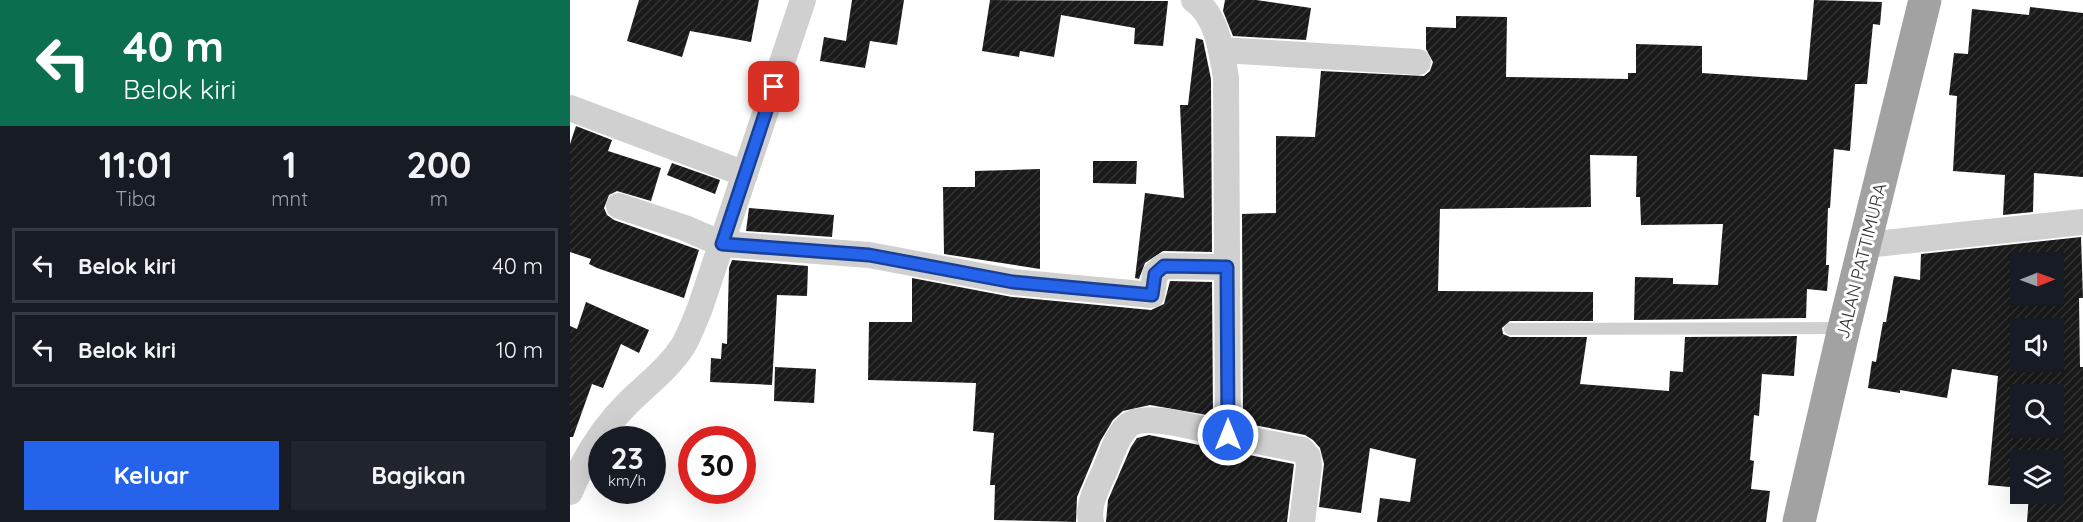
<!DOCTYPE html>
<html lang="id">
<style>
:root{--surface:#171b24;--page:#20242c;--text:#f1f3f6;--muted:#9ea1a6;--line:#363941;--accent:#2563eb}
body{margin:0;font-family:Quicksand,sans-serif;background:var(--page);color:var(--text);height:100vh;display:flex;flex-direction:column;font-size:22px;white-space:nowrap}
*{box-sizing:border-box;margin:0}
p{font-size:20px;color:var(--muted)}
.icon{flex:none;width:33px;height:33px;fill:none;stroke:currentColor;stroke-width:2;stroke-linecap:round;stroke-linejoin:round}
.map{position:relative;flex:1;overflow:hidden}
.details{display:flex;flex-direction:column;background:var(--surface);width:570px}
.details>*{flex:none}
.hud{background:#0b6e4f;color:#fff;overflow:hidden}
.needle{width:39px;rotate:89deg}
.controls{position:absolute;left:1440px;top:252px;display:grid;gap:12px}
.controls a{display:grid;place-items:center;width:54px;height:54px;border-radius:0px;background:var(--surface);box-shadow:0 6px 24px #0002;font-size:30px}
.speed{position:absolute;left:18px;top:426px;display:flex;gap:12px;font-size:30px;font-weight:700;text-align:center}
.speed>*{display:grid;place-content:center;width:78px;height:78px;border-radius:50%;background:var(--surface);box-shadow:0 6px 24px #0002;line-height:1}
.speed small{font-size:15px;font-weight:400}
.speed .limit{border:9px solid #d22;background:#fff;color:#111}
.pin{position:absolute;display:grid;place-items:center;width:51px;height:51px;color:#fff;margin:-26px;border-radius:12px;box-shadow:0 3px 9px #0006}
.me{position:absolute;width:66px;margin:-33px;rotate:0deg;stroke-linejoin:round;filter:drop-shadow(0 0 4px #0008)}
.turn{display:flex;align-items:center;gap:21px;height:126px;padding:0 24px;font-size:27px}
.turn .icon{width:78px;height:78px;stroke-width:2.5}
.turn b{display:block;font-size:42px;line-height:51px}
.eta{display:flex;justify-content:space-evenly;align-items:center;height:102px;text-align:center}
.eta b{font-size:36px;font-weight:700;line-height:42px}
.action{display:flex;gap:12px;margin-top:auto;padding:12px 24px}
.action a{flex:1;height:69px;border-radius:0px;background:var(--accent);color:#fff;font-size:24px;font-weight:700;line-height:69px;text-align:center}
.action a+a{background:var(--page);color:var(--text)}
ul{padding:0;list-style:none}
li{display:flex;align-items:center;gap:18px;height:75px;margin:0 12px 9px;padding:0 12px;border:3px solid var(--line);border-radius:0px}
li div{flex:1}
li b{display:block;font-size:22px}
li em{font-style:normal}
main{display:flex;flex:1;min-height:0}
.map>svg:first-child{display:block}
</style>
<main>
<section class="details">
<div class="hud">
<div class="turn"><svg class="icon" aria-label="left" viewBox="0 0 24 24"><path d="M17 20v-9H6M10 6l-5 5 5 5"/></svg><div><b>40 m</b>Belok kiri</div></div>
</div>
<div class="eta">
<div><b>11:01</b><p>Tiba</p></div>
<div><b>1</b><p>mnt</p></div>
<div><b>200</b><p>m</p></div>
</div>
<ul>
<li><svg class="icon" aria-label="left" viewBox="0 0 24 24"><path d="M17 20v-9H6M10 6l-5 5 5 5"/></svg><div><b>Belok kiri</b></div><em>40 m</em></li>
<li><svg class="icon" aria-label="left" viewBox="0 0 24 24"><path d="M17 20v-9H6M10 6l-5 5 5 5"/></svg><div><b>Belok kiri</b></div><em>10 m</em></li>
</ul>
<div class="action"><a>Keluar</a><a>Bagikan</a></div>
</section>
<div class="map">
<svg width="1513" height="522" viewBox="0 0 1513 522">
<defs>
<pattern id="building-hatch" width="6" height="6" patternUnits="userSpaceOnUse" patternTransform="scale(1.5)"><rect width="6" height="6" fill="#1a1a1a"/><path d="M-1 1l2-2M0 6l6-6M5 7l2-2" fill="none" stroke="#333"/></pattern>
</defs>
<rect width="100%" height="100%" fill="#fff"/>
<g fill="url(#building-hatch)" fill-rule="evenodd">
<path d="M69 0H189L181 42 120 31 112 57 57 41Z"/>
<path d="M282 0H334L327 45 300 41 295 68 250 61 254 37 276 41Z"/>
<path d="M420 0 598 1 593 46 564 44 565 28 491 15 484 57 450 51 449 57 412 51Z"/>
<path d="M655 0H686L741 8 736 40 663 36 653 11Z"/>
<path d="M1244 0 1312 2 1310 25 1303 24 1297 84H1285L1280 151 1264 149 1260 208H1258L1256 265H1259L1257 291 1237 289 1236 318 1064 320 1065 277 1103 278V284L1148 285 1153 224 1071 225 1070 197H1066L1067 156 1020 155 1021 207 870 209 868 291 1023 292V321H940L932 328 933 334 940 337H1017L1010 384 1099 391 1100 371 1113 372 1115 337 1227 336 1224 376 1192 374 1189 416 1184 415 1180 460 1184 461 1181 489 1200 491 1196 522H807L810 498 840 502 846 459 800 448 791 513 749 507 754 464 750 448 743 440 735 435 673 423 672 214 706 213V136L745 137 751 71 854 76 860 71 863 62 856 49V27L886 28V16L937 17 936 77 1058 79V73H1066V44L1132 46V73L1237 80Z"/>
<path d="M1460 7 1513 13V177L1464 173 1463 212 1433 215 1435 175 1383 171 1387 96 1379 95 1384 53 1398 54 1402 9 1459 15Z"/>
<path d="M626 38 633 40 641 79 642 252 593 251 575 263 569 279 565 278 575 193 614 198 610 105H618Z"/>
<path d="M6 126 42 140 38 151 91 168 81 201 47 191 39 195 34 208 37 215 44 220 129 250 114 298 27 268 19 264 21 259 0 252V144Z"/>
<path d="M523 161H567L566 184 523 183Z"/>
<path d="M102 163 150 180 145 194 97 175Z"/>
<path d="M470 169V269L374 254 373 187H405V171Z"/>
<path d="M179 208 264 215 262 237 176 231Z"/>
<path d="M1511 237 1513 298H1509L1510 367H1513V522H1457L1459 494H1484V460H1450V488L1418 485 1428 376 1382 369 1377 398 1330 390V393L1298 388 1302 361 1306 362 1313 322H1316L1324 276 1350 280 1351 254ZM1450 262H1484V296H1450ZM1450 328H1484V362H1450ZM1450 394H1484V428H1450Z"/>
<path d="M162 260 238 266 237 296 207 295 202 385 140 382 141 358 151 359 152 343 157 344 159 268Z"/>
<path d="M342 278 442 297 581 310 594 304 600 281 642 282 643 416 580 405 553 411 543 420 531 440 507 497 506 522 424 520 425 485H420L424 433 403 431 406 383 298 380 299 322H342Z"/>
<path d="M16 302 79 330 69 353 51 344 33 388 22 384 3 437H0V326L7 329Z"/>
<path d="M205 367 246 369 244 403 204 401Z"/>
<path d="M579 435 724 464 717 522H536L538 500 561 447 567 438Z"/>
</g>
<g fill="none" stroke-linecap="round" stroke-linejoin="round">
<path stroke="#d0d0d0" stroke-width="12" d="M940 329 1272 328"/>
<g stroke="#d0d0d0" stroke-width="26">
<path d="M624 0C647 15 652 53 656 78L658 435 732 450 738 457 739 466 732 522"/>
<path d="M652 50 848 62"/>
<path d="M0 108 175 174"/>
<path d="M49 206 115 228 152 244 299 255 443 282 582 295 585 274 594 266 657 267"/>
<path d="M1296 245 1513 222"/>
<path d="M0 492C14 458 32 429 58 403 77 384 98 369 113 346 120 334 125 320 130 308L233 0"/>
<path d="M521 522C517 504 528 486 535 470 541 456 547 434 559 425 577 411 636 431 658 435"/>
</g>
<path stroke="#a2a2a2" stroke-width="33" d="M1229 522 1274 328 1355 0"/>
</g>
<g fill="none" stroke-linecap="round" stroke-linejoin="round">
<g stroke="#184099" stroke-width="15">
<path id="route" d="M204 87 152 244 299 255 443 282 582 295 585 274 594 266 657 267 658 435"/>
</g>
<use href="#route" stroke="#2563eb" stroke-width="10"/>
</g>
<g text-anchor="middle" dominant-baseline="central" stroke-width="6" stroke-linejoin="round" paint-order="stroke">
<g font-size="18" fill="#333" stroke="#fff">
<text transform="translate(1291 261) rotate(-76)">JALAN PATTIMURA</text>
</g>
</g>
</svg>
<div class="controls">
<a><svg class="needle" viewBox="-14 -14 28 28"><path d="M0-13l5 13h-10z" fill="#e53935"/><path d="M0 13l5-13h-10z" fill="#9ea1a6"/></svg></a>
<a><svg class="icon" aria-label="sound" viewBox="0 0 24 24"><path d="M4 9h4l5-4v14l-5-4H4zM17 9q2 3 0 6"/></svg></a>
<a><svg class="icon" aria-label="search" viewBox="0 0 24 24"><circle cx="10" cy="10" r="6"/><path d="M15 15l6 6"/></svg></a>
<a><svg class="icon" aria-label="layers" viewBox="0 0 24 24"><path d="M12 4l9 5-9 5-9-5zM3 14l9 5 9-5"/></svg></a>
</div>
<div class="speed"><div>23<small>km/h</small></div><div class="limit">30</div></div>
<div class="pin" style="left:204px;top:87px;background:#d93025"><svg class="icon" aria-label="arrive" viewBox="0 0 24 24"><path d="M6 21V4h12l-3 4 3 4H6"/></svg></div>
<svg class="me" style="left:658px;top:435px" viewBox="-20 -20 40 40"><circle r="17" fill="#2563eb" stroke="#fff" stroke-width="3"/><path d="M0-11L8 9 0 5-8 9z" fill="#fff"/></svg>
</div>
</main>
